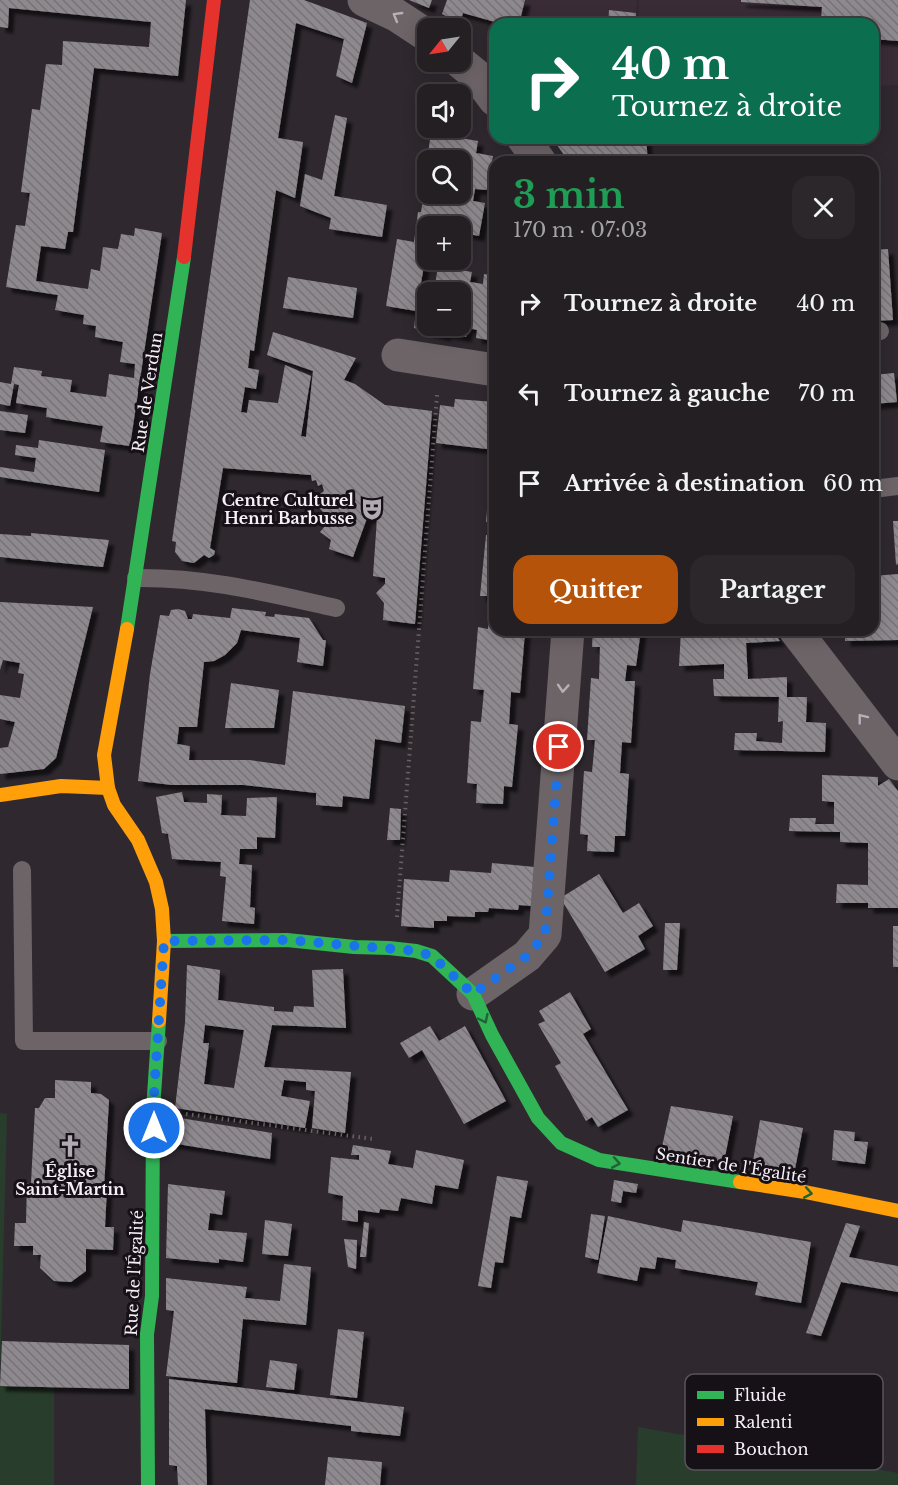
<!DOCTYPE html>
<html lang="fr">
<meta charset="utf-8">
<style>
:root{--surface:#231f23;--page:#2b272b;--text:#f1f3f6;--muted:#a3a2a6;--line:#403d41;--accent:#b45309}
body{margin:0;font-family:"Libre Baskerville",serif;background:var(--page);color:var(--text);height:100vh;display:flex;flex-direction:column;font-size:22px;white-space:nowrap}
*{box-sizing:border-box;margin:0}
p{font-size:20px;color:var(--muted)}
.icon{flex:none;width:33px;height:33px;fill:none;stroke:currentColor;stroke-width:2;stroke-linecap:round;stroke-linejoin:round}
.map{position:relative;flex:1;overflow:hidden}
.panel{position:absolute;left:489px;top:156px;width:390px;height:480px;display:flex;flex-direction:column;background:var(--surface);border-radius:18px;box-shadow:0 3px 15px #0003,0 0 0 2px var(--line)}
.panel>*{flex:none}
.hud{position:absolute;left:489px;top:18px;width:390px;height:126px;border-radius:18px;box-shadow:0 3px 15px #0003,0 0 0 2px var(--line);background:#0b6e4f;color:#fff;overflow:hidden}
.needle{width:39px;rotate:240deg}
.fabs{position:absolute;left:417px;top:18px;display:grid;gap:12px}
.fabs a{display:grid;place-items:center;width:54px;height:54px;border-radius:12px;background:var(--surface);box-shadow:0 3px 15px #0003,0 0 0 2px var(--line);font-size:30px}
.pin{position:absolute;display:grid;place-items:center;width:51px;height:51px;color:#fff;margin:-26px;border:3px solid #fff;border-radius:50%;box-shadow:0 2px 6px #0007}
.me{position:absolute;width:66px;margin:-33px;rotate:0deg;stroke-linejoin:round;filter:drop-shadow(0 0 4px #0008)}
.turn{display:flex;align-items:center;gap:21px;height:126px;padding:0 24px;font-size:27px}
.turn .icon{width:78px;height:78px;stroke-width:2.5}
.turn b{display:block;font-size:42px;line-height:51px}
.round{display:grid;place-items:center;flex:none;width:63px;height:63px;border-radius:18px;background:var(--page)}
.summary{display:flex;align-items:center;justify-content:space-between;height:102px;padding:0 24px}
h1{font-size:36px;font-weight:700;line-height:45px;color:#1e9e55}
.cta{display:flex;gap:12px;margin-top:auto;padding:12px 24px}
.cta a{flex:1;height:69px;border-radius:18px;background:var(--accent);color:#fff;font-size:24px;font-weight:700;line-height:69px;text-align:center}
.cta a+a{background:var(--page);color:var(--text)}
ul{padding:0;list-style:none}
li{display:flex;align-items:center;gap:18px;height:90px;padding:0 24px}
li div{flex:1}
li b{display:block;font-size:22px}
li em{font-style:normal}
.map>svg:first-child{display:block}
</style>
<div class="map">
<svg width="898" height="1485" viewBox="0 0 898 1485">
<defs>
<pattern id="building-back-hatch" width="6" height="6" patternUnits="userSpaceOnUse" patternTransform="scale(1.5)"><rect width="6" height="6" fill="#8e898e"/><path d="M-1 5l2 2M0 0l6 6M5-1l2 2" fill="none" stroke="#767276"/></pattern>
<filter id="shadow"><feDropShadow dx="5.5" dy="5.5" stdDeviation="1.5" flood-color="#0009"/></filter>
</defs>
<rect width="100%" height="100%" fill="#2f292f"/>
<g fill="#392c37">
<path d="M467 0H637L636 24H495V31L492 21 463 13Z"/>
<path d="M639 0H898V85L873 86V24H638Z"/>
</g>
<g fill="#293d2c">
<path d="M0 1113 7 1114 0 1380Z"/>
<path d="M0 1386 54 1387V1485H0Z"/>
<path d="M638 1427 898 1473V1485H636Z"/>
</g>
<g fill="url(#building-back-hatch)" fill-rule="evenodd" filter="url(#shadow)">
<path d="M0 0H186L178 76 94 68 73 232H68L65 249 41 246 36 281 88 289 91 269 100 271 103 247 118 249 121 234 134 236 135 228 162 233 130 446 100 442 103 426 46 417 47 408 16 403 19 385 14 384 10 406 0 404V382L11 384 14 367 42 371 41 376 72 380 70 392 106 397 109 374 134 378 135 364 120 362 123 342 95 337 96 326 83 324 84 315 55 310 58 295 6 287 16 225 25 226 30 193 21 192 32 109 40 110 46 64 62 65 63 41 149 47 151 22 9 8 8 28 0 27Z"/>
<path d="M250 0H304L367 23 352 83 336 76 344 39 296 23 278 138 303 142 295 198 276 190 254 351 250 350 248 368 259 370 256 389 245 387 241 412 247 413 249 400 278 403 285 365 311 376 301 436 306 437 313 371 267 355 273 332 356 358 344 380 355 384 385 405 432 411 415 624 383 620 384 603 376 593 385 584V578L373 576 377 518H367L353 557 329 549 331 540 320 532 330 520 312 500 324 491 322 484 318 486 316 480 312 481 311 475 223 468 210 548 215 551 214 555 209 558 204 555 194 563 182 561 175 552 176 542 172 541Z"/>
<path d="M409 0H432L429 8Z"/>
<path d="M447 0H525L519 24H502L463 13 460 23 442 14Z"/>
<path d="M741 0H898V41L873 39V24L821 21 822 7 741 2Z"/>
<path d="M609 10 636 13V24H608Z"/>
<path d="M335 115 347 118 334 196 387 205 382 237 329 229 331 218 300 206 305 174 322 180Z"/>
<path d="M431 133 478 141 476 153 493 156 487 190 475 189 473 201 485 203 479 236 463 233 460 241V226H428V243L421 283 435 285 438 266 472 272 470 282 483 284 484 274 495 276V341L476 338 477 330 468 328 466 337 446 333 445 336 414 328 416 311 386 306 397 239 414 242 418 212H421L424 193 460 194V160H427ZM428 292H460V326H428Z"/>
<path d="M552 138H646L648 162H569Z"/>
<path d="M888 249 893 320 873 321V250Z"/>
<path d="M288 277 357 288 353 318 283 308Z"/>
<path d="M894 373 897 402 873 404V375Z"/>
<path d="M455 399 495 402V450L436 443 440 405 454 407Z"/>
<path d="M0 411 28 415 25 433 0 430Z"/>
<path d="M39 440 105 450 99 492 0 477V467L34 472 36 458 15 455 16 445 38 448Z"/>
<path d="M489 488H495V523L486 522Z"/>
<path d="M893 521H898V564L896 565Z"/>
<path d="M31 533 109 540 103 567 0 557V534L31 536Z"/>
<path d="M486 535 495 536V630L525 632 520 693 511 692 509 724 518 725 512 787 504 786 503 804 476 803 477 784 467 783 471 721 481 722 484 690 473 689 478 627 488 629 491 596H480Z"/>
<path d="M898 574V640L845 641V630H873V576Z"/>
<path d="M0 602 93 607 56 758 44 769 0 774V748L8 747 15 722 0 719V695L20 698 24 674 18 673 20 663 3 660 0 670Z"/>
<path d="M232 608 266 612 265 616 274 617 275 614 309 618 323 640H326L323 666 297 662 300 638 241 630 237 643 225 655 214 661 204 662 197 727H179L177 744 190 746 189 760H249L285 765 293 691 405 706 401 743 375 739 369 799 343 796 342 807 316 805V793L244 785H172L138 781 150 674 160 615 169 616 171 610 178 609 185 611 188 619H192L193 614 230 618Z"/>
<path d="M593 630H641L636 666 627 665 625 681H635L631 743 622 742 620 773 629 774 625 836H615L614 852 587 851 588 835 580 834 584 771 592 772 595 740H587L591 678 599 679 600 647H592Z"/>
<path d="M681 630H772L780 641 746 643 748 679 787 677V697H807L806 722 826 723 825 752 734 750 735 733H757L756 741 782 743 783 721 778 722 779 697 714 696 713 679H724V664L679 666Z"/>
<path d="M231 683 279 690 274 728H225Z"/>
<path d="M822 775 878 777V786L889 779 898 791V908H868V903H836L837 884 868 885V843L840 842V832L789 831 790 818H816L815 824H834V802L822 801Z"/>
<path d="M182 792 184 802 207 803V794L222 795 221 815 246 816 247 798 277 797 275 838 257 837V849H240L239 864 252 865 250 907 255 908 254 924 222 921 226 877 220 876 221 862 172 859 168 834 162 833 156 797Z"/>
<path d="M390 808 401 809 400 840H387Z"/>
<path d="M492 863 535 867 532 906 519 905 518 910 489 908 488 912H475V917L447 916V921H434V928L401 926 404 879 449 882 450 870 491 873Z"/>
<path d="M599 874 623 913 639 903 653 926 638 936 645 949 605 972 561 899 562 897Z"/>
<path d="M665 923H680L677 970H663Z"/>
<rect x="893" y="926" width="5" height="41"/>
<path d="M187 965 220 970 218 1000 274 1007V1011L293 1012 294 1006 314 1007 312 970 343 969 346 1028 272 1025 264 1067 351 1072 345 1133 312 1128 315 1091 306 1090V1082L284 1080 281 1096 310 1101 305 1128 175 1108 185 1023ZM205 1025 244 1030 234 1088 204 1084 209 1043H203Z"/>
<path d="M570 992 591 1029 583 1034 628 1110 598 1127 592 1117 586 1121 555 1066 561 1063 538 1024 545 1021 539 1011Z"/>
<path d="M430 1026 439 1041 465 1026 506 1101 464 1124 422 1050 409 1058 400 1043Z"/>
<path d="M55 1080 91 1082V1093L101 1094 109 1100 104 1188H107L105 1227H114L113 1250 86 1249V1271L71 1282 54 1281 40 1268 41 1255H33V1246H14L15 1223H26L27 1183H31L35 1108H39L45 1098H55Z"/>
<path d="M671 1106 733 1116 724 1162 661 1151Z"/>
<path d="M174 1117 272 1133 270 1159 171 1143Z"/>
<path d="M760 1120 803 1128 794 1174 752 1167Z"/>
<path d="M834 1130 855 1132 854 1141 868 1142 865 1164 832 1160Z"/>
<path d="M353 1145 391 1151 388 1164 413 1168 416 1150 464 1160 458 1189 435 1185 432 1204 401 1198 398 1211 380 1209 379 1213 358 1210V1222L342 1220 343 1196 328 1193 331 1157 359 1160V1155H351Z"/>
<path d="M497 1176 528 1181 521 1218 510 1216 503 1263 495 1262 491 1288 478 1286Z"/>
<path d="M614 1180 638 1184 636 1193 623 1191 621 1203 611 1201Z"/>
<path d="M168 1184 225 1191 222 1215 210 1213 208 1230 247 1233 243 1262 219 1259V1263L166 1258Z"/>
<path d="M591 1214 605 1216 598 1260 585 1257Z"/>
<path d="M608 1216 681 1232 683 1220 811 1242 801 1303 755 1295 758 1282 675 1268 676 1260 657 1257 655 1269 640 1267 637 1281 597 1273Z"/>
<path d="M265 1220 292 1224 288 1256 262 1254Z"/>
<path d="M364 1222 369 1223 366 1257H360Z"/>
<path d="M846 1223 860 1226 849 1257 898 1266V1292L841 1282 821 1336 806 1333Z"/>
<path d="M344 1239 357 1240 356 1269 348 1267Z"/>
<path d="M284 1264 311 1267 306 1325 243 1319 237 1383 166 1376 174 1311 166 1310V1278L247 1287 245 1298 280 1301Z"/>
<path d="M338 1329 364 1332 357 1398 330 1395Z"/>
<path d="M2 1341 129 1345V1389L0 1386Z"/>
<path d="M270 1360 297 1364 294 1390 266 1387Z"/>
<path d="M169 1379 404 1407 400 1436 351 1431V1426L205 1409 207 1485H178L177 1466 169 1465Z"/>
<path d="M328 1457 382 1462 380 1485H325Z"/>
</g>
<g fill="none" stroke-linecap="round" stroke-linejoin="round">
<g stroke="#696265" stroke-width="4" stroke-dasharray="1.5 4.5" stroke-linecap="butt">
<path d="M397 917 437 395"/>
<path d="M186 1114 373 1139"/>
</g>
<g stroke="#6d6467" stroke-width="18">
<path d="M873 332 880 331"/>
<path d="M873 489 898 486"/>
<path d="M136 578C206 577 268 593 336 608"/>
<path d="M22 870 24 1041H158"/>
</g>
<g stroke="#6d6467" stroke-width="33">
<path d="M364 0 396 15 428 36"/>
<path d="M460 62 476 75 495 100"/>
<path d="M523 138 540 162"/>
<path d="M398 355 495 370"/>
<path d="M795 630 898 764"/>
<path d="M473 994 527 956 545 935 568 630"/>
</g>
<g stroke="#30b455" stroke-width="14">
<path d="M127 629 184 257"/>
<path d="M164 941 287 940 354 947 389 948 416 951 432 956 473 994 492 1035 538 1118 561 1143 599 1160 740 1182"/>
<path d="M148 1485 147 1334 152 1296 153 1110 159 1021"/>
</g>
<g stroke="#ff9f0a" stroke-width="14">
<path d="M127 629 104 755 108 788 114 805 138 840 156 882 162 909 164 941 159 1021"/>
<path d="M0 795 61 786 108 788"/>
<path d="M740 1182 805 1192 898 1211"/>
</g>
<path stroke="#e5322d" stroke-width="14" d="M184 257 214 0"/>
</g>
<defs><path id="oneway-chevron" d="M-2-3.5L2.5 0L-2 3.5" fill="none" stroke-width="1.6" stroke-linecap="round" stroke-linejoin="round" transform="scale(1.5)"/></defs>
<g stroke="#b9b0b7">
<use href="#oneway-chevron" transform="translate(397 16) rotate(-150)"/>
<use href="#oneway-chevron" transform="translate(563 688) rotate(94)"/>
<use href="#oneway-chevron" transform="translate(862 718) rotate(-128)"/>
</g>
<g stroke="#236236">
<use href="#oneway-chevron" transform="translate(484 1019) rotate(65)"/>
<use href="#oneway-chevron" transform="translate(616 1163) rotate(10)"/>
<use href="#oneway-chevron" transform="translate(808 1193) rotate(10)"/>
</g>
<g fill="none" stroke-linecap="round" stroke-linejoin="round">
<path stroke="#1a73e8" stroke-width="10" stroke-dasharray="0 18" d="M154 1128 153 1110 164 941 287 940 416 951 432 956 473 994 527 956 545 935 559 747"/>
</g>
<defs>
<g id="theatre-bare" transform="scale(1.8)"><path d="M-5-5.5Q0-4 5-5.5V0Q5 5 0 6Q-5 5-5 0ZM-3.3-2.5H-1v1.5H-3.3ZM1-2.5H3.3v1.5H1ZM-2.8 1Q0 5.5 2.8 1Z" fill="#b1aab2" stroke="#161116" stroke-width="2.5" paint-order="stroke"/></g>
<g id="church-bare" transform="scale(1.8)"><path d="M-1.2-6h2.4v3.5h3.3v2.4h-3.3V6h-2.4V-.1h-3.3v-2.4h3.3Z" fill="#b1aab2" stroke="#161116" stroke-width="2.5" paint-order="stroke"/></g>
</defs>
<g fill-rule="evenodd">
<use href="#theatre-bare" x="372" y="509"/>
<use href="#church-bare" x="70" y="1146"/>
</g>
<g text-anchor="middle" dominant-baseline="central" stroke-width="6" stroke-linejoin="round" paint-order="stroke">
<g font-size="16" fill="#f7eff8" stroke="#161116">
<text transform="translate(147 392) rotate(-81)">Rue de Verdun</text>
<text transform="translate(731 1165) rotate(9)">Sentier de l'Égalité</text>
<text transform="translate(134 1273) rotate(-87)">Rue de l'Égalité</text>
</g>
<g font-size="16" font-weight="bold" fill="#f7eff8" stroke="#161116" text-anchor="end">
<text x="354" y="500">Centre Culturel<tspan x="354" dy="18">Henri Barbusse</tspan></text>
<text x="70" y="1171" text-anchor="middle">Église<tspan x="70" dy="18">Saint-Martin</tspan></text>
</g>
</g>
<rect x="685" y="1374" width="198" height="96" rx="9" fill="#161116" stroke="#5a545a" stroke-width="1.5"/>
<rect x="697" y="1391" width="27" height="8" fill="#30b455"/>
<rect x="697" y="1418" width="27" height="8" fill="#ff9f0a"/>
<rect x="697" y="1445" width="27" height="8" fill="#e5322d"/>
<g font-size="16" fill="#f7eff8">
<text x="734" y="1401">Fluide</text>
<text x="734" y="1428">Ralenti</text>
<text x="734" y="1455">Bouchon</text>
</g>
</svg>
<div class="fabs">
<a><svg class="needle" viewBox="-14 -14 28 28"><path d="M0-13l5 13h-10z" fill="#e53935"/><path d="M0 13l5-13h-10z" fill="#a3a2a6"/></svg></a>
<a><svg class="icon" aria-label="sound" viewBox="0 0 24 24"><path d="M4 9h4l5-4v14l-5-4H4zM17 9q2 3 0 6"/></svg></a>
<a><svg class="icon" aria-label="search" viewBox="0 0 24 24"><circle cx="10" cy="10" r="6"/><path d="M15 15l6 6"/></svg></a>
<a>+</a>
<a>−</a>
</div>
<div class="pin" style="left:559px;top:747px;background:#d93025"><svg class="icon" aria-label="arrive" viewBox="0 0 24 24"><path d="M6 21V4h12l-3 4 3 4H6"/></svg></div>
<svg class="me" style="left:154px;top:1128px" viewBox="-20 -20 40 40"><circle r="17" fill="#1a73e8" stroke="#fff" stroke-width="3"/><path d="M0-11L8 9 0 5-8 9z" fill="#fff"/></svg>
<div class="hud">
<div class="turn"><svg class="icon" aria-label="right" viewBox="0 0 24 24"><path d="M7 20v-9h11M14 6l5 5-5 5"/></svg><div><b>40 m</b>Tournez à droite</div></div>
</div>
<section class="panel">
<div class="summary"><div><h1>3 min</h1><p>170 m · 07:03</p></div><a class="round"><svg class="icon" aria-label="close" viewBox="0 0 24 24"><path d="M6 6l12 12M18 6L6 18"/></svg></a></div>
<ul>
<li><svg class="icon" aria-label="right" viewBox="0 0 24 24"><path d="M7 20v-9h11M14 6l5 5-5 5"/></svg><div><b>Tournez à droite</b></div><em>40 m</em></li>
<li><svg class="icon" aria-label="left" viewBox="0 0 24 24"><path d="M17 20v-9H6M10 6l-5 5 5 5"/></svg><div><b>Tournez à gauche</b></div><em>70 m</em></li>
<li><svg class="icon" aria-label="arrive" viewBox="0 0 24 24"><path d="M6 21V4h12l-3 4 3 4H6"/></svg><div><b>Arrivée à destination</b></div><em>60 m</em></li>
</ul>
<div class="cta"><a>Quitter</a><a>Partager</a></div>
</section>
</div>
